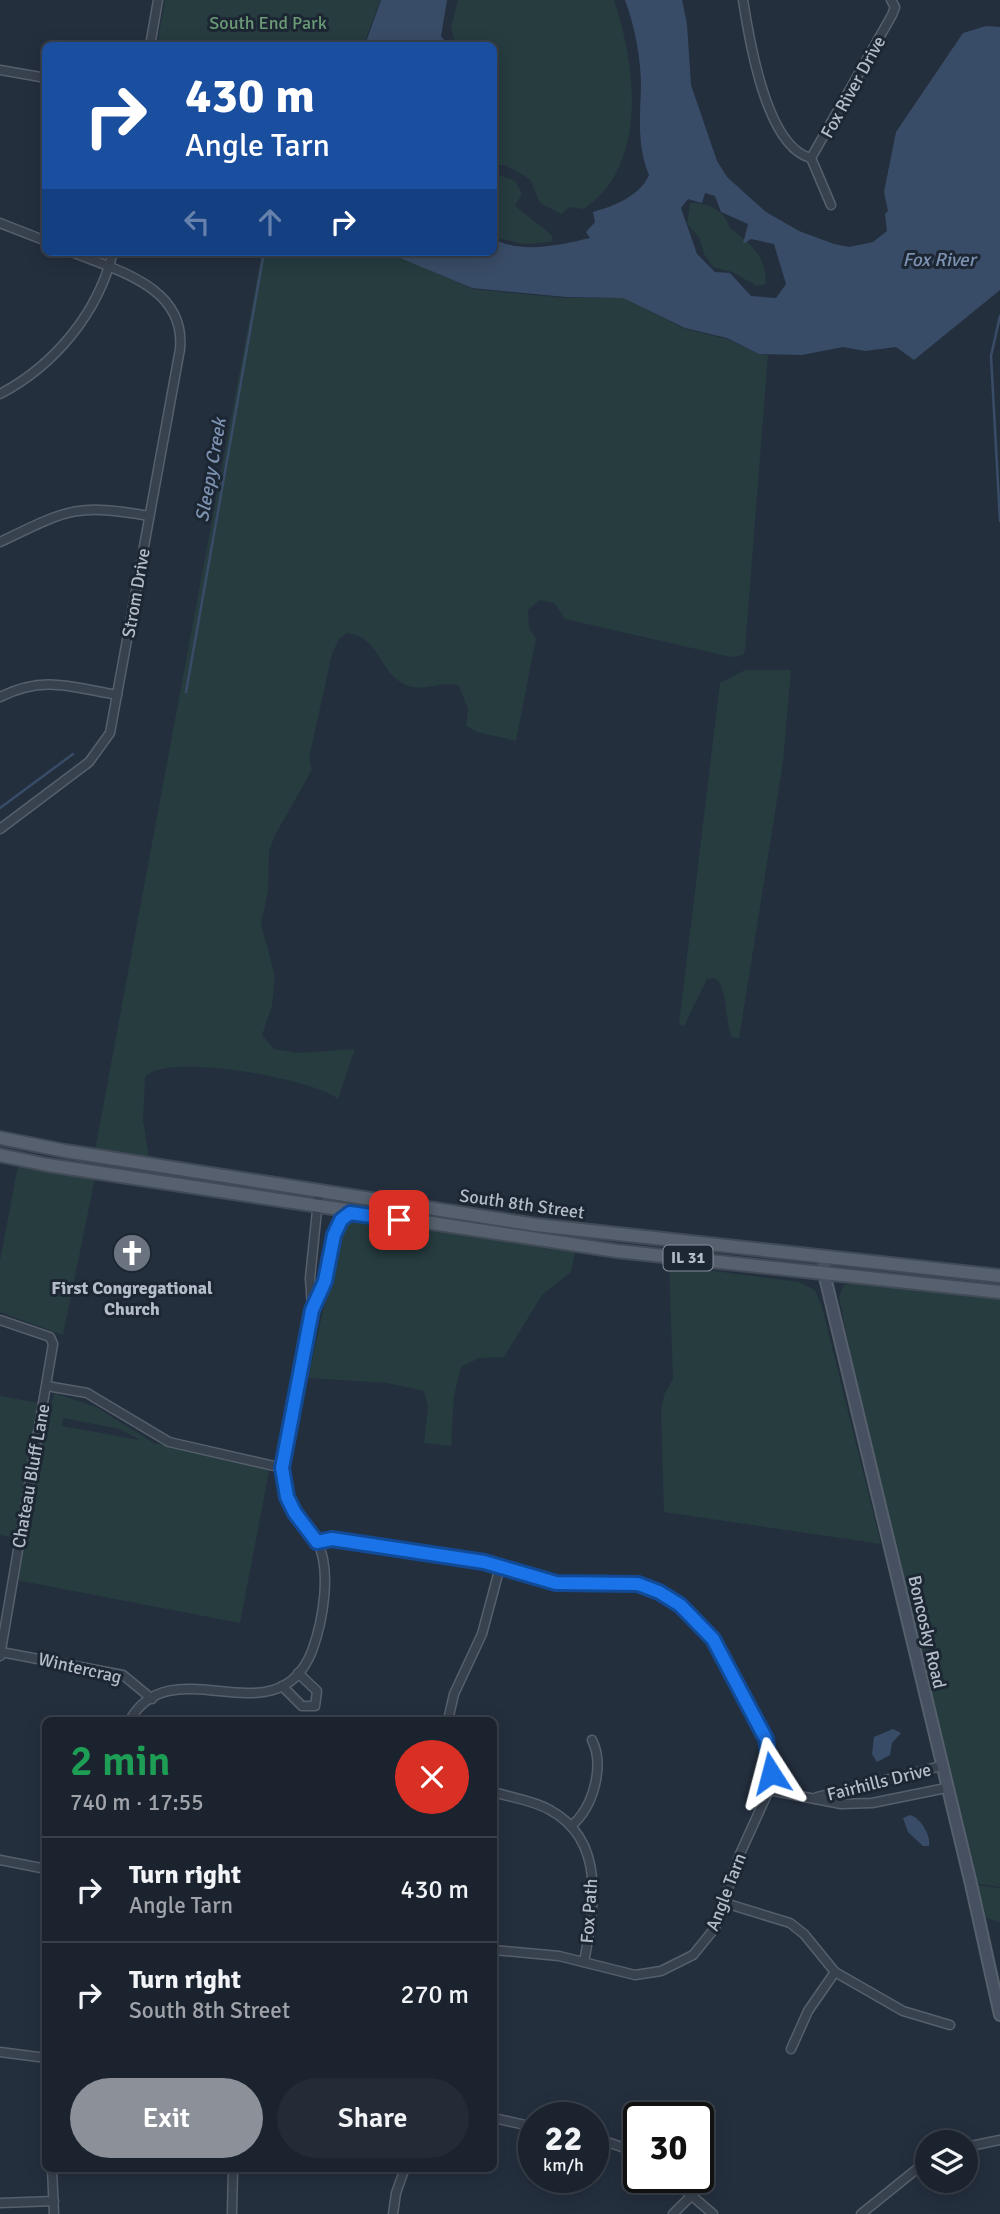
<!DOCTYPE html>
<meta charset="utf-8">
<style>
:root{--surface:#1b232e;--page:#242b36;--text:#f1f3f6;--muted:#a0a4aa;--line:#39404a;--accent:#8c9099}
body{margin:0;font-family:Signika,sans-serif;background:var(--page);color:var(--text);height:100vh;display:flex;flex-direction:column;font-size:26px;white-space:nowrap}
*{box-sizing:border-box;margin:0}
p{font-size:23px;color:var(--muted)}
.icon{flex:none;width:38px;height:38px;fill:none;stroke:currentColor;stroke-width:2;stroke-linecap:round;stroke-linejoin:round}
.map{position:relative;flex:1;overflow:hidden}
.panel{position:absolute;left:42px;top:1717px;width:455px;height:455px;display:flex;flex-direction:column;background:var(--surface);border-radius:10px;box-shadow:0 4px 18px #0003,0 0 0 2px var(--line)}
.panel>*{flex:none}
.hud{position:absolute;left:42px;top:42px;width:455px;height:214px;border-radius:10px;box-shadow:0 4px 18px #0003,0 0 0 2px var(--line);background:#1a4fa0;color:#fff;overflow:hidden}
.controls{position:absolute;left:915px;top:2130px;display:grid;gap:14px}
.controls a{display:grid;place-items:center;width:63px;height:63px;border-radius:50%;background:var(--surface);box-shadow:0 4px 18px #0003,0 0 0 2px var(--line);font-size:35px}
.speed{position:absolute;left:518px;top:2102px;display:flex;gap:14px;font-size:35px;font-weight:700;text-align:center}
.speed>*{display:grid;place-content:center;width:91px;height:91px;border-radius:50%;background:var(--surface);box-shadow:0 4px 18px #0003,0 0 0 2px var(--line);line-height:1}
.speed small{font-size:18px;font-weight:400}
.speed .limit{border:4px solid #111;border-radius:10px;background:#fff;color:#111}
.pin{position:absolute;display:grid;place-items:center;width:60px;height:60px;color:#fff;margin:-30px;border-radius:14px;box-shadow:0 4px 10px #0006}
.me{position:absolute;width:77px;margin:-38px;rotate:351deg;stroke-linejoin:round;filter:drop-shadow(0 0 5px #0008)}
.turn{display:flex;align-items:center;gap:24px;height:147px;padding:0 28px;font-size:32px}
.turn .icon{width:91px;height:91px;stroke-width:2.5}
.turn b{display:block;font-size:49px;line-height:60px}
.lanes{display:flex;align-items:center;height:66px;padding:0 28px;background:#0003;justify-content:center;gap:35px;direction:ltr}
.lanes .off{opacity:.35}
.round{display:grid;place-items:center;flex:none;width:74px;height:74px;border-radius:37px;background:var(--page)}
.headline{display:flex;align-items:center;justify-content:space-between;height:119px;padding:0 28px}
h1{font-size:42px;font-weight:600;line-height:52px;color:#1e9e55}
.primary-button{display:flex;gap:14px;margin-top:auto;padding:14px 28px}
.primary-button a{flex:1;height:80px;border-radius:42px;background:var(--accent);color:#fff;font-size:28px;font-weight:600;line-height:80px;text-align:center}
.primary-button a+a{background:var(--page);color:var(--text)}
ul{padding:0;list-style:none}
li{display:flex;align-items:center;gap:21px;height:105px;padding:0 28px;border-top:2px solid var(--line)}
li div{flex:1}
li b{display:block;font-size:26px}
li em{font-style:normal}
.map>svg:first-child{display:block}
</style>
<div class="map">
<svg width="1000" height="2214" viewBox="0 0 1000 2214">
<rect width="100%" height="100%" fill="#242f3e"/>
<g fill="#263c3f" fill-rule="evenodd">
<path d="M165 0H380L364 45H157Z"/>
<path d="M458 0H614C636 66 649 164 584 209L570 207 561 214 540 203 530 179 505 165H494V46L454 40 451 27Z"/>
<path d="M494 173 515 181 522 194 515 206 553 236 551 242 523 244 494 237Z"/>
<path d="M690 203C709 203 723 209 730 228 752 246 765 253 766 284L757 286 732 272 713 267 704 254 699 237 687 224Z"/>
<path d="M262 252H390L472 289 566 298H623L685 329 727 339 759 354 768 355 745 649 743 655 731 657 565 619 554 603 540 600 528 610 529 628 536 638 516 741 477 732 466 726 468 709 459 686C441 680 424 693 406 685 378 673 381 637 347 633L339 639 332 654 309 758 312 770 275 835 269 851 268 892 261 924 275 976 272 1006 262 1035 274 1049 297 1053 355 1049 338 1099C316 1079 161 1051 145 1078L143 1120 149 1158 95 1150Z"/>
<path d="M745 670H791L783 762 739 1039 731 1036C725 1018 728 988 715 978L707 979 684 1026 679 1024 720 683Z"/>
<path d="M18 1165 95 1178 63 1335 0 1312V1261Z"/>
<path d="M358 1219 575 1252 571 1272 542 1295 504 1357 479 1358 461 1367 454 1396 451 1446 424 1443 428 1408 424 1391 387 1383 308 1378 341 1230 346 1222Z"/>
<path d="M669 1265 799 1282 815 1290 822 1307 881 1544 664 1512 661 1412 664 1395 673 1379Z"/>
<path d="M861 1283 1000 1299V1887L975 1883 860 1401 839 1297 844 1285Z"/>
<path d="M54 1393 96 1407 154 1443 270 1466 240 1623 11 1579 41 1422H47ZM63 1418 120 1429 140 1440 62 1426Z"/>
<path d="M0 1396 39 1403 15 1538 0 1535Z"/>
<path d="M976 1885 1000 1888V1922L983 1917Z"/>
</g>
<g fill="#394c67" fill-rule="evenodd">
<path d="M381 0H447L441 36 448 45H365Z"/>
<path d="M625 0H682L687 24 691 85 717 161 727 177 766 212 799 231 834 244 849 247 873 242 887 231 885 214 888 211 884 192 896 132 963 33 986 26 1000 27V290L914 360 896 347 865 351 843 347 802 355 759 354 727 338 685 328 623 298 566 297 472 288 393 255 391 252H494V239C521 254 561 245 590 238L586 232 595 222 593 212C614 206 640 196 649 175 637 146 640 118 641 87 641 58 635 27 625 0ZM705 193 715 196 721 212 748 224 743 244 751 239 774 244 786 284 776 298 751 296 730 273 715 272 697 254 681 208 688 199 702 203Z"/>
<path d="M893 1729 901 1733 892 1743 890 1755 877 1762 872 1754 874 1737Z"/>
<path d="M910 1815C921 1818 931 1836 929 1846H923L908 1832 903 1818Z"/>
</g>
<g fill="none" stroke-linecap="round" stroke-linejoin="round">
<g stroke="#394c67" stroke-width="2.5">
<path d="M1000 316 991 356 1000 521"/>
<path d="M186 692 264 252"/>
<path d="M0 808 73 754"/>
</g>
<g stroke="#565f6c" stroke-width="11">
<g id="street">
<path d="M743 0C749 39 766 147 811 158"/>
<path d="M150 46 158 0"/>
<path d="M0 70 46 78"/>
<path d="M811 158 892 15 895 7 891 0"/>
<path d="M811 158 831 205"/>
<path d="M0 223 46 241"/>
<path d="M0 394C55 365 98 313 113 252"/>
<path d="M0 542C67 510 75 503 149 516"/>
<path d="M0 697C44 675 71 687 117 695"/>
<path d="M0 829 89 762 110 733 180 349C186 287 118 271 72 252"/>
<path d="M312 1307 310 1278 319 1191"/>
<path d="M0 1320 50 1337 53 1344 0 1656"/>
<path d="M47 1386 87 1393 169 1442 283 1468"/>
<path d="M317 1542 332 1539 484 1562 556 1583 638 1584 659 1592 680 1605 713 1639 766 1739 771 1761 769 1790 739 1856 715 1928 693 1955 661 1971 635 1975 559 1956 494 1950"/>
<path d="M1 1652 123 1675 152 1699"/>
<path d="M282 1686 302 1706H315L317 1691 298 1673"/>
<path d="M130 1720C172 1645 276 1742 312 1651 323 1621 332 1570 317 1541 305 1518 289 1511 284 1482 279 1448 294 1406 301 1372 304 1352 306 1329 312 1309 316 1299 322 1290 325 1280 329 1265 329 1248 335 1233 338 1224 343 1219 350 1213"/>
<path d="M448 1720 454 1694 482 1634 500 1567"/>
<path d="M769 1790 841 1804 872 1803 946 1788"/>
<path d="M494 1792C512 1798 533 1800 550 1810 607 1841 594 1909 584 1962"/>
<path d="M817 1797 941 1766"/>
<path d="M571 1826C593 1808 605 1766 592 1740"/>
<path d="M0 1860 46 1869"/>
<path d="M725 1903 790 1923 804 1934 835 1972 903 2011 950 2025"/>
<path d="M791 2049 808 2011 835 1972"/>
<path d="M0 2052 46 2058"/>
<path d="M494 2118 534 2127"/>
<path d="M593 2137 639 2153"/>
<path d="M966 2147 1000 2140"/>
<path d="M52 2168 54 2214"/>
<path d="M670 2177 713 2214"/>
<path d="M0 2203 54 2201"/>
<path d="M232 2214 233 2168"/>
<path d="M393 2214 396 2193 405 2168"/>
<path d="M673 2214 690 2197"/>
<path d="M861 2214 928 2160"/>
</g>
</g>
<g stroke="#565f6c" stroke-width="14">
<path id="secondary" d="M824 1257V1273L971 1884 1000 2015"/>
</g>
<g stroke="#414a57" stroke-width="16">
<g id="primary">
<path d="M0 1138 65 1151 536 1225 1000 1276"/>
<path d="M0 1155 48 1165 617 1251 1000 1292"/>
</g>
</g>
<use href="#street" stroke="#38414e" stroke-width="8"/>
<use href="#secondary" stroke="#465061" stroke-width="10"/>
<use href="#primary" stroke="#56606e" stroke-width="12"/>
</g>
<g fill="none" stroke-linecap="round" stroke-linejoin="round">
<g stroke="#114b97" stroke-width="18">
<path id="route" d="M399 1220 350 1213 341 1220 334 1235 325 1281 312 1310 282 1468 287 1497 295 1513 317 1542 332 1539 484 1562 556 1583 638 1584 659 1592 680 1605 713 1639 766 1739 771 1773"/>
</g>
<use href="#route" stroke="#1a73e8" stroke-width="12"/>
</g>
<defs>
<g id="church-disc" transform="scale(2.0125)"><circle r="9.5" fill="#6b7280" stroke="#1d2633"/><path d="M-1.2-6h2.4v3.5h3.3v2.4h-3.3V6h-2.4V-.1h-3.3v-2.4h3.3Z" fill="#fff"/></g>
</defs>
<g fill-rule="evenodd">
<use href="#church-disc" x="132" y="1253"/>
</g>
<g text-anchor="middle" dominant-baseline="central" stroke-width="6" stroke-linejoin="round" paint-order="stroke">
<rect fill="#1d2633" stroke="#878f9c" stroke-width="2" x="663.5" y="1245.5" width="49" height="25" rx="5"/>
<g font-size="16" font-weight="bold" fill="#b4bcc9">
<text x="688" y="1258">IL 31</text>
</g>
<g font-size="18" fill="#6b9a76" stroke="#1d2633">
<text x="268" y="23">South End Park</text>
</g>
<g font-size="18" fill="#b4bcc9" stroke="#1d2633">
<text transform="translate(853 87) rotate(-61)">Fox River Drive</text>
<text transform="translate(136 593) rotate(-80)">Strom Drive</text>
<text transform="translate(522 1204) rotate(8)">South 8th Street</text>
<text transform="translate(31 1476) rotate(-80)">Chateau Bluff Lane</text>
<text transform="translate(927 1632) rotate(77)">Boncosky Road</text>
<text transform="translate(80 1668) rotate(13)">Wintercrag</text>
<text transform="translate(879 1782) rotate(-14)">Fairhills Drive</text>
<text transform="translate(726 1892) rotate(-69)">Angle Tarn</text>
<text transform="translate(589 1911) rotate(-86)">Fox Path</text>
</g>
<g font-size="18" font-weight="bold" fill="#b4bcc9" stroke="#1d2633">
<text x="132" y="1288">First Congregational<tspan x="132" dy="21">Church</tspan></text>
</g>
<g font-size="19" font-style="italic" fill="#7c92b1" stroke="#1d2633">
<text x="939" y="260">Fox River</text>
<text transform="translate(211 470) rotate(-80)">Sleepy Creek</text>
</g>
</g>
</svg>
<div class="controls">
<a><svg class="icon" aria-label="layers" viewBox="0 0 24 24"><path d="M12 4l9 5-9 5-9-5zM3 14l9 5 9-5"/></svg></a>
</div>
<div class="speed"><div>22<small>km/h</small></div><div class="limit">30</div></div>
<div class="pin" style="left:399px;top:1220px;background:#d93025"><svg class="icon" aria-label="arrive" viewBox="0 0 24 24"><path d="M6 21V4h12l-3 4 3 4H6"/></svg></div>
<svg class="me" style="left:771px;top:1773px" viewBox="-20 -20 40 40"><path d="M0-17L14 15 0 8-14 15z" fill="#1a73e8" stroke="#fff" stroke-width="4"/></svg>
<div class="hud">
<div class="turn"><svg class="icon" aria-label="right" viewBox="0 0 24 24"><path d="M7 20v-9h11M14 6l5 5-5 5"/></svg><div><b>430 m</b>Angle Tarn</div></div>
<div class="lanes"><svg class="icon off" aria-label="left" viewBox="0 0 24 24"><path d="M17 20v-9H6M10 6l-5 5 5 5"/></svg><svg class="icon off" aria-label="ahead" viewBox="0 0 24 24"><path d="M12 20V5M6 11l6-6 6 6"/></svg><svg class="icon" aria-label="right" viewBox="0 0 24 24"><path d="M7 20v-9h11M14 6l5 5-5 5"/></svg></div>
</div>
<section class="panel">
<div class="headline"><div><h1>2 min</h1><p>740 m · 17:55</p></div><a class="round" style="background:#d93025;color:#fff"><svg class="icon" aria-label="close" viewBox="0 0 24 24"><path d="M6 6l12 12M18 6L6 18"/></svg></a></div>
<ul>
<li><svg class="icon" aria-label="right" viewBox="0 0 24 24"><path d="M7 20v-9h11M14 6l5 5-5 5"/></svg><div><b>Turn right</b><p>Angle Tarn</p></div><em>430 m</em></li>
<li><svg class="icon" aria-label="right" viewBox="0 0 24 24"><path d="M7 20v-9h11M14 6l5 5-5 5"/></svg><div><b>Turn right</b><p>South 8th Street</p></div><em>270 m</em></li>
</ul>
<div class="primary-button"><a>Exit</a><a>Share</a></div>
</section>
</div>
